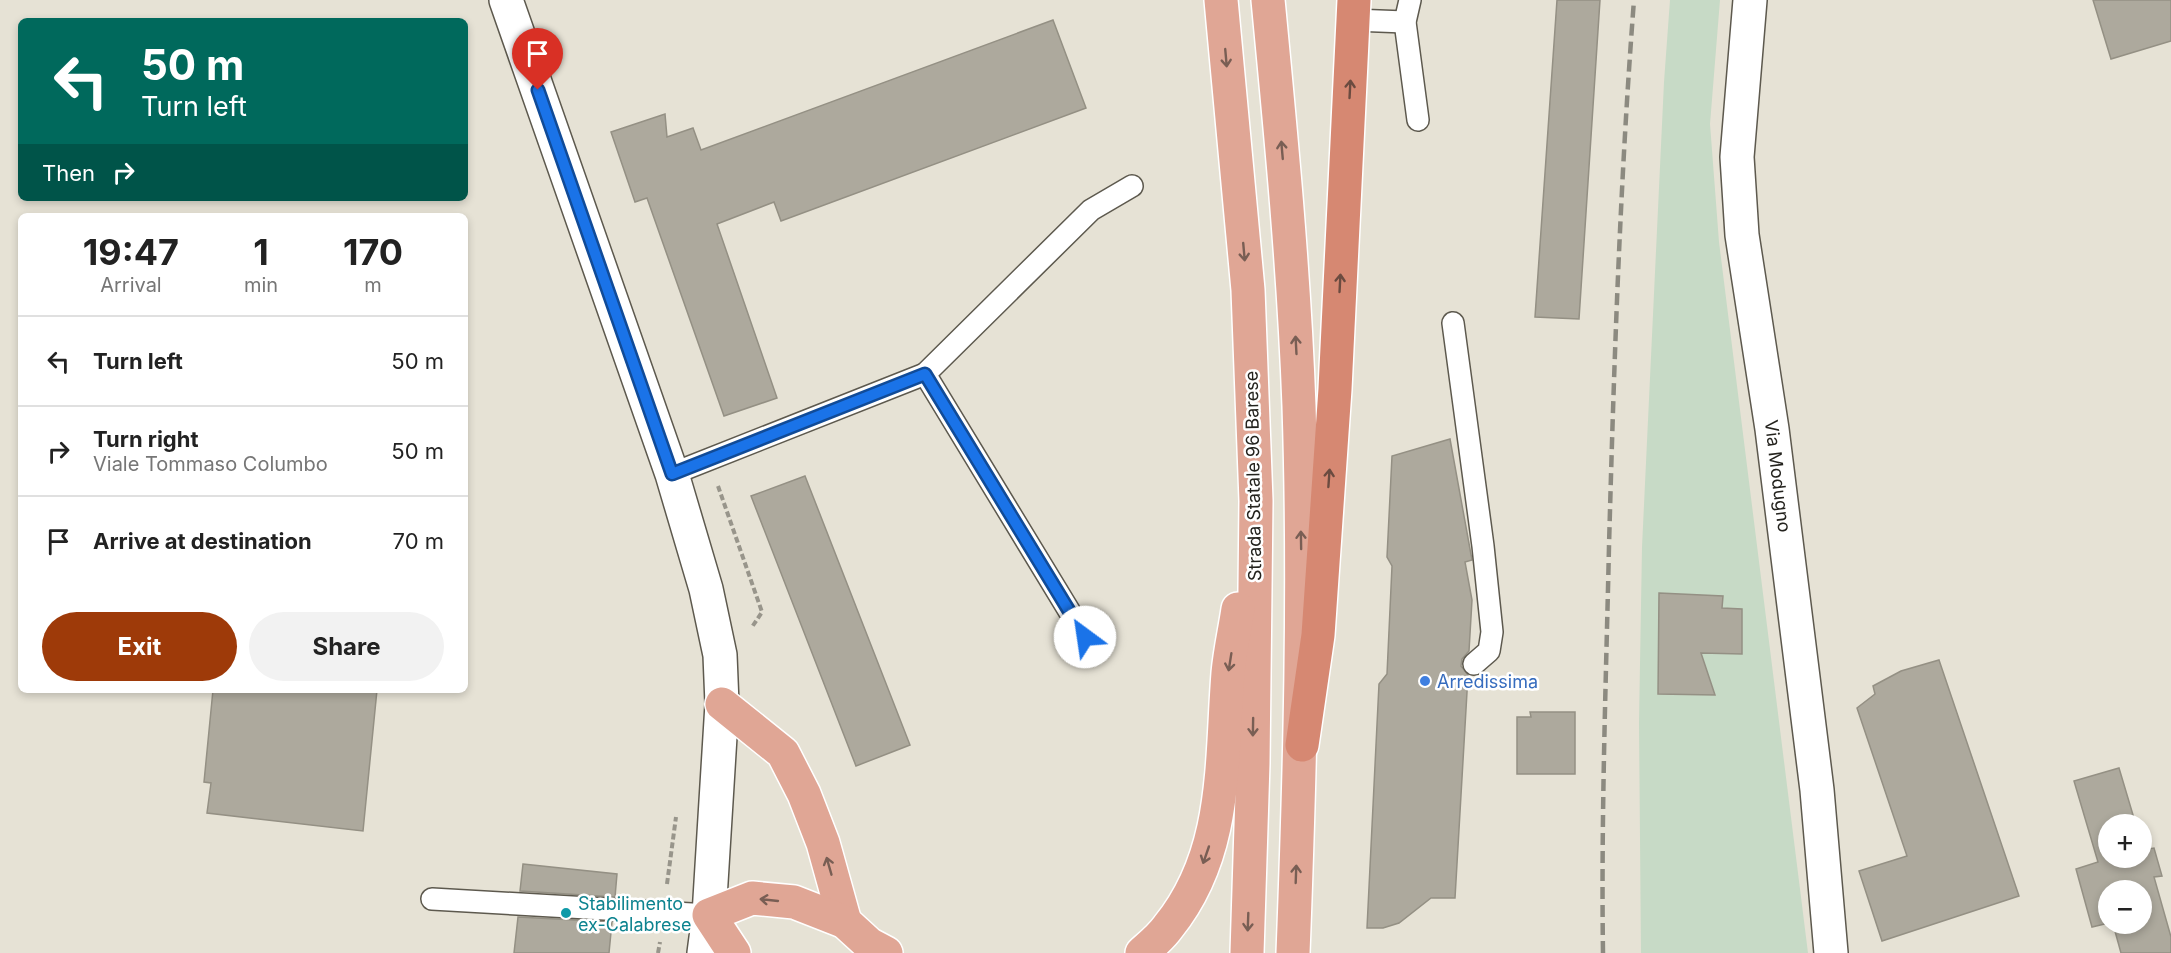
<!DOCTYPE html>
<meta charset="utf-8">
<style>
:root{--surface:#fff;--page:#f2f2f2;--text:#222;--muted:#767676;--line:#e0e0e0;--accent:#9e3a09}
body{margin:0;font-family:Inter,sans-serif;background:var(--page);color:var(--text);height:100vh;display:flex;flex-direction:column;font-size:22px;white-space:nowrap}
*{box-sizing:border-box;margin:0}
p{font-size:20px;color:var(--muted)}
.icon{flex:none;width:33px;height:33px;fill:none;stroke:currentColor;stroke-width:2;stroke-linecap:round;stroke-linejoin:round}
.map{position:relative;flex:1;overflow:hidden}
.side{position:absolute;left:18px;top:213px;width:450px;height:480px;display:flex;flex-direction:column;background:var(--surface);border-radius:9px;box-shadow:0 3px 9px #0003}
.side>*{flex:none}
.hud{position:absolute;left:18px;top:18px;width:450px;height:183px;border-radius:9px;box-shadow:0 3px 9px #0003;background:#00695c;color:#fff;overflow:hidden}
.buttons{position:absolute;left:2098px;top:814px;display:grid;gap:12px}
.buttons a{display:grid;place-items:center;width:54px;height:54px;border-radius:50%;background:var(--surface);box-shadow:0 3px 9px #0003;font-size:30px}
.pin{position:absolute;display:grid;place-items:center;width:51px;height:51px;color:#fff;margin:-62px -26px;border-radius:50% 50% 50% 0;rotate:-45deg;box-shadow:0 0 6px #0007}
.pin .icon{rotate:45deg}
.me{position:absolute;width:66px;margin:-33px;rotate:329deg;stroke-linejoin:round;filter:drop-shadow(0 0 4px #0008)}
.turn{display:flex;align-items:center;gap:21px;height:126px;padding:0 24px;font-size:27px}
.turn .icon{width:78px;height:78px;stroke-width:2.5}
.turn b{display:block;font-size:42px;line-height:51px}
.then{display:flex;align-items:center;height:57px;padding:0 24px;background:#0003;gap:12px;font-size:22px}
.eta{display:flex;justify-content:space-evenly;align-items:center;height:102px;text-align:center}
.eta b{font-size:36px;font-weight:700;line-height:42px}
.cta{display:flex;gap:12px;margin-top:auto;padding:12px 24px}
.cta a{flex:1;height:69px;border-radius:36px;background:var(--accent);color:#fff;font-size:24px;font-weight:700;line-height:69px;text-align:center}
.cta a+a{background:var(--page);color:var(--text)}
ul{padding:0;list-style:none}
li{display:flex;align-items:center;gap:18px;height:90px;padding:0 24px;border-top:2px solid var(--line)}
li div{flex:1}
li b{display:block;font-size:22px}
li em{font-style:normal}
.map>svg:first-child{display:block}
</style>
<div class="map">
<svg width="2171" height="953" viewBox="0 0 2171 953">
<rect width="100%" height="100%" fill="#e6e2d5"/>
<path fill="#c7dac6" d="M1670 0H1720L1710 124 1719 242 1808 953H1641L1639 723 1642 547 1664 82Z"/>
<g fill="#ada99d" stroke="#949084" stroke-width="1.5">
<path d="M1557 0H1600L1579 319 1535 317Z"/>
<path d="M2093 0H2171V41L2111 59Z"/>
<path d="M1053 20 1086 108 781 221 774 202 717 224 777 398 724 416 647 198 635 202 611 132 665 114 667 137 693 128 701 150Z"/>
<path d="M1450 439 1472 560 1465 562 1472 600 1469 651 1462 659 1461 666 1468 675 1455 898H1431L1399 923 1383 928H1367L1379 684 1387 674 1392 566 1387 557 1392 456Z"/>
<path d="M805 476 910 745 856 766 751 496Z"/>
<path d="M1659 593 1723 596 1722 608 1742 609V654L1701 653 1715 695 1658 694Z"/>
<path d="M1939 660 2019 896 1882 941 1859 871 1907 856 1857 708 1875 694 1873 686 1901 671Z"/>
<path d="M213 690H377L363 831 207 813 211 783 204 782Z"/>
<path d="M1530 712H1575V774H1517V717H1531Z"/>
<path d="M2119 768 2136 825H2109V858H2142V847L2143 850 2154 848 2162 876 2154 877 2171 937V953H2121L2113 924H2142V891H2109V923L2092 927 2076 869 2098 862 2074 781Z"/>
<path d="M523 864 617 874 615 897 520 891Z"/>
<path d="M518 917 612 922 609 953H514Z"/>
</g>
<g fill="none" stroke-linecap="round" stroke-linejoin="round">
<g stroke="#5d594e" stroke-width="24">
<g id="service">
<path d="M1410 0 1405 22 1418 120"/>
<path d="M1353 20 1405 22"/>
<path d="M1453 323 1483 546 1492 632 1489 651 1474 664"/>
<path d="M672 474 925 374"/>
<path d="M1085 637 925 374 1091 210 1132 186"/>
<path d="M432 899 709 915"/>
</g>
</g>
<g stroke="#5d594e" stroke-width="36">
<g id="minor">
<path d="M506 0 672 474 706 589 720 655 722 704 709 915"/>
<path d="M1750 0 1737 157 1742 235 1772 429 1817 790 1831 953"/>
</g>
</g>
<g stroke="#5d594e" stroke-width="36">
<path id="tertiary" d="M704 953 709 915"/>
</g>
<g stroke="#fff" stroke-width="36">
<g id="primary">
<path d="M1221 0 1248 290 1256 501 1253 763 1247 953"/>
<path d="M1268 0C1281 135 1294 270 1299 406 1305 589 1300 771 1293 953"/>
<path d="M722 704 783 753 804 794 823 843 845 922"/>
<path d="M734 953 709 915 752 898 794 902 845 922 869 944 886 953"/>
<path d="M1142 953C1151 945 1161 937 1168 927 1228 853 1221 762 1228 673 1230 651 1235 630 1238 609"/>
</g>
</g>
<g stroke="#fff" stroke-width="36">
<path id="trunk" d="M1302 745 1318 635 1335 389 1354 0"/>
</g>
<g stroke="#98958b" stroke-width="4" stroke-dasharray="6 3" stroke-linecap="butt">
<path d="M718 486 762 612 752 627"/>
<path d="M667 884 676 817"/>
<path d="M658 953 660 942"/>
</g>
<use href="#service" stroke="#fff" stroke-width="21"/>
<use href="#minor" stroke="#fff" stroke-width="33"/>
<use href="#tertiary" stroke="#fff" stroke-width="33"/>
<use href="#primary" stroke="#e0a695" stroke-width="33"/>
<use href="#trunk" stroke="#d68872" stroke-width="33"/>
<path stroke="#8c8a80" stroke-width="4.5" stroke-dasharray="12 6" stroke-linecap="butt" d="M1603 953C1601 817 1606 681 1609 546 1614 364 1620 182 1634 0"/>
</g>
<defs><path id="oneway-shaft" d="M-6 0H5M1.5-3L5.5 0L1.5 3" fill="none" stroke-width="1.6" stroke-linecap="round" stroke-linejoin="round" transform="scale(1.5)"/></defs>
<g stroke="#795e54">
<use href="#oneway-shaft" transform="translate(1226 58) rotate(85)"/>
<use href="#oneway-shaft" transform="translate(1282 150) rotate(-95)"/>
<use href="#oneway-shaft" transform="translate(1244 252) rotate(85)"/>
<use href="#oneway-shaft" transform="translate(1296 345) rotate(-93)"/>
<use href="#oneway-shaft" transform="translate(1301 540) rotate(-91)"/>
<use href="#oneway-shaft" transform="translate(1230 662) rotate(99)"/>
<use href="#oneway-shaft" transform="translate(1253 727) rotate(91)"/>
<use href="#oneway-shaft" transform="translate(1206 855) rotate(109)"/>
<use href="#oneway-shaft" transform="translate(829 866) rotate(-106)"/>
<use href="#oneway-shaft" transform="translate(1296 874) rotate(-88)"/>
<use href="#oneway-shaft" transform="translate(769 900) rotate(-174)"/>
<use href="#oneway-shaft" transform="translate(1248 922) rotate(92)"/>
</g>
<g stroke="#6b4b40">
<use href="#oneway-shaft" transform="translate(1350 89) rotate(-87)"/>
<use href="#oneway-shaft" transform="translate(1340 283) rotate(-87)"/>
<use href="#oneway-shaft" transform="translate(1329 478) rotate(-86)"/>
</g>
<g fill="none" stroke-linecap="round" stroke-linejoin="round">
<g stroke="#114b97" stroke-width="15">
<path id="route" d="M538 90 672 474 925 374 1085 637"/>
</g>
<use href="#route" stroke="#1a73e8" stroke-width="10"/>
</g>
<circle fill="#3f7fe0" stroke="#fff" stroke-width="2" cx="1425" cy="681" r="6"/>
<circle fill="#0f9aa8" stroke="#fff" stroke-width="2" cx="566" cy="913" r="6"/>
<g text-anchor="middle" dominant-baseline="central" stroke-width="5" stroke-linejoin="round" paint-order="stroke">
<g font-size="18" fill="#24231e" stroke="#fff">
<text transform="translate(1253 476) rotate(-91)">Strada Statale 96 Barese</text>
<text transform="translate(1778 476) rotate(83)">Via Modugno</text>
</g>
<g font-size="18" fill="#366cbe" stroke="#fff" text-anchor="start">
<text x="1437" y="681">Arredissima</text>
</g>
<g font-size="18" fill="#0d838f" stroke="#fff" text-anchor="start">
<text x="578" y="903">Stabilimento<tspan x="578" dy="21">ex-Calabrese</tspan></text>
</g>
</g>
</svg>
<div class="buttons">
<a>+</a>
<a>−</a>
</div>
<div class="pin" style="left:538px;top:90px;background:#d93025"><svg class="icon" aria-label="arrive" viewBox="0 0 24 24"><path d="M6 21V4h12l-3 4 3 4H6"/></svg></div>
<svg class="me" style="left:1085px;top:637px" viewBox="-20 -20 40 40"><circle r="19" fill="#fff"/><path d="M0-13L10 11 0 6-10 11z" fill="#1a73e8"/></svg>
<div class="hud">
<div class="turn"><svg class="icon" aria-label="left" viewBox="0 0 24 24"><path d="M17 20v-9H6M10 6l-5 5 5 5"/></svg><div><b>50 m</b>Turn left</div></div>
<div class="then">Then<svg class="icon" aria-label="right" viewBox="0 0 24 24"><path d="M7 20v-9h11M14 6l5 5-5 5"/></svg></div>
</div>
<section class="side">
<div class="eta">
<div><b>19:47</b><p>Arrival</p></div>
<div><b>1</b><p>min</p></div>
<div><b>170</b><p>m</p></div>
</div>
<ul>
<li><svg class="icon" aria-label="left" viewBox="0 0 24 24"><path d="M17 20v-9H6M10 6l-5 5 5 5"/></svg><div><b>Turn left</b></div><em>50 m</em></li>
<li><svg class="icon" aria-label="right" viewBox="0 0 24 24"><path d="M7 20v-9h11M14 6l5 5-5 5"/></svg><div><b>Turn right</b><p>Viale Tommaso Columbo</p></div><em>50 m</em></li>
<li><svg class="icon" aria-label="arrive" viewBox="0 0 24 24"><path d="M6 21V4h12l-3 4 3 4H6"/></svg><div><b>Arrive at destination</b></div><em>70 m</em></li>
</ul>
<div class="cta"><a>Exit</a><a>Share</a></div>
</section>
</div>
